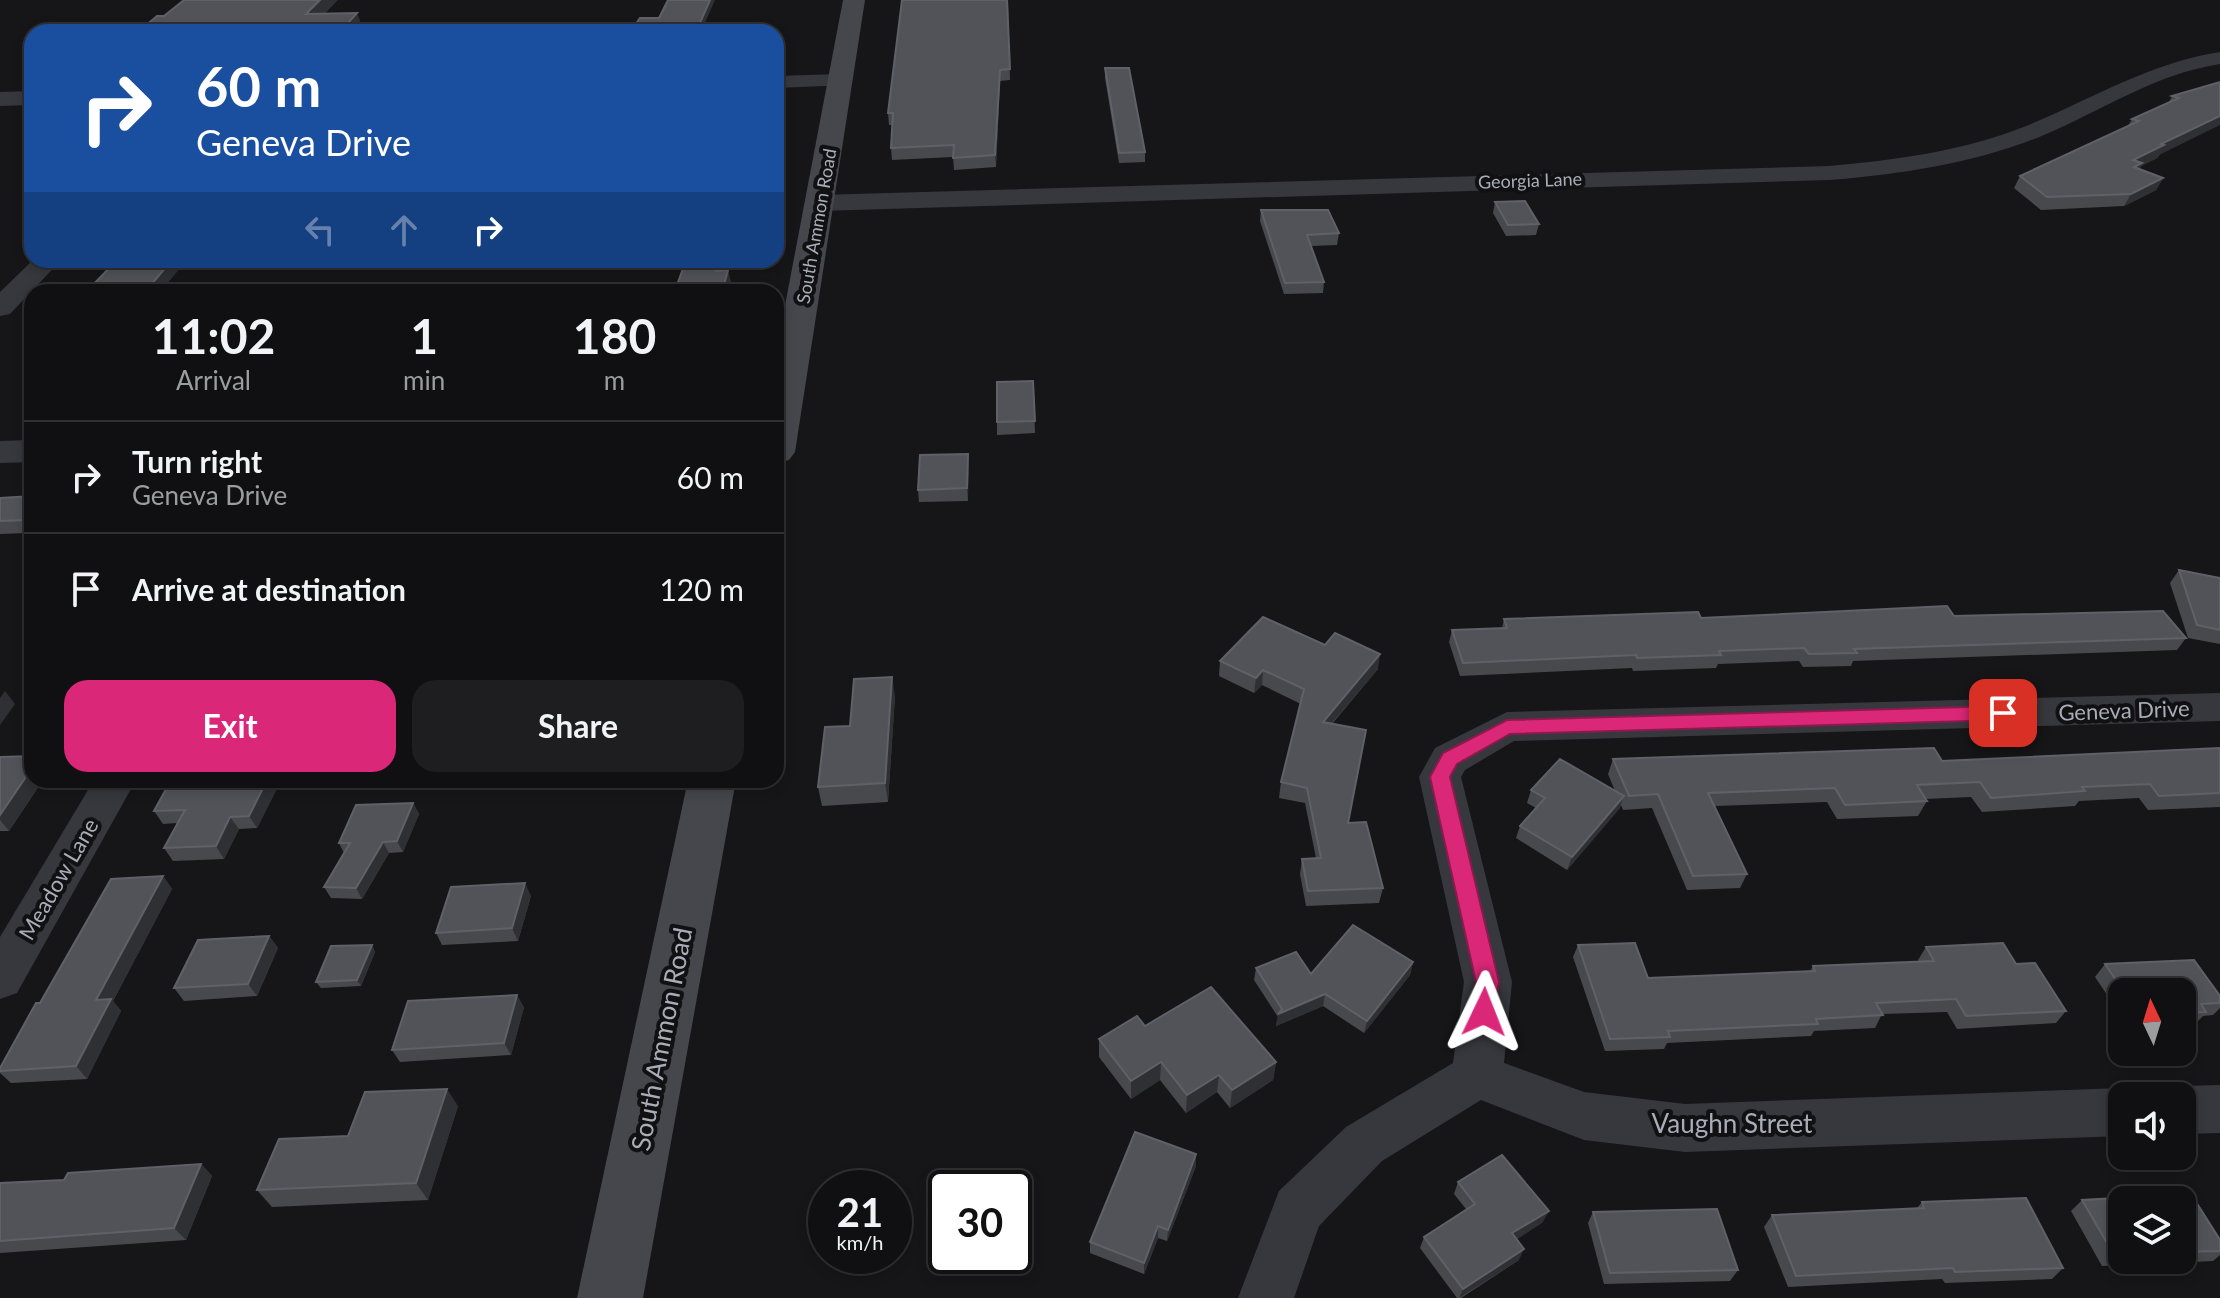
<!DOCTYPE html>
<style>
:root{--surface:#101012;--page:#1e1e20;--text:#f1f3f6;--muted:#9c9d9f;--line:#303032;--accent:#db2777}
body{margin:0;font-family:Lato,sans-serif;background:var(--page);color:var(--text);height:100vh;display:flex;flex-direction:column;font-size:30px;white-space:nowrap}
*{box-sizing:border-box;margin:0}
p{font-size:26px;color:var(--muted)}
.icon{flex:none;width:44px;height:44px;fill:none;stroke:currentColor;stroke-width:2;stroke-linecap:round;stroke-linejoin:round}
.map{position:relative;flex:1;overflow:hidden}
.details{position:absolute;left:24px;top:284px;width:760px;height:504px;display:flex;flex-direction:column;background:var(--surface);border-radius:24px;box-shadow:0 4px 12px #0003,0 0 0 2px var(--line)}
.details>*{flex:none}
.top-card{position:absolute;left:24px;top:24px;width:760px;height:244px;border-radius:24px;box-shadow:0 4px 12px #0003,0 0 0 2px var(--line);background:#1a4fa0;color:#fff;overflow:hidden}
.needle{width:52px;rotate:356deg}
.controls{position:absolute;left:2108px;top:978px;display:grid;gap:16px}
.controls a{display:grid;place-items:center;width:88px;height:88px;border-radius:16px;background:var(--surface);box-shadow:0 4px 12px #0003,0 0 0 2px var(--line);font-size:40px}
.speed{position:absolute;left:808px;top:1170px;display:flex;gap:16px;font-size:40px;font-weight:700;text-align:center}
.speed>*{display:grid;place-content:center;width:104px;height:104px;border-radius:50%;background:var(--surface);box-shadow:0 4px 12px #0003,0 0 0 2px var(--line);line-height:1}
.speed small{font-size:20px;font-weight:400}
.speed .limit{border:4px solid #111;border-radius:12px;background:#fff;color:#111}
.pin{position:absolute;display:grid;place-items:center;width:68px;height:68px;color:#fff;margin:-34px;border-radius:16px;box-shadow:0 4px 12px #0006}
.me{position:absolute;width:88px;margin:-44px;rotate:2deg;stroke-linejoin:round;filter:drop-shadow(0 0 6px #0008)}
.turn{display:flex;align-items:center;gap:28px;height:168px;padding:0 40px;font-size:36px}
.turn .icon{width:104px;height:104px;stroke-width:2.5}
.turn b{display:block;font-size:56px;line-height:68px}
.lanes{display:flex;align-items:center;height:76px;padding:0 40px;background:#0003;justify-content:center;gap:40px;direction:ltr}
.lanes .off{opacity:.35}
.eta{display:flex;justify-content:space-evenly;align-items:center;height:136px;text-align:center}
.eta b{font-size:48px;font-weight:700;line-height:56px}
.button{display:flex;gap:16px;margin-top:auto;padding:16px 40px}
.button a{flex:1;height:92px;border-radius:24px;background:var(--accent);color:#fff;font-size:32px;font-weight:700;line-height:92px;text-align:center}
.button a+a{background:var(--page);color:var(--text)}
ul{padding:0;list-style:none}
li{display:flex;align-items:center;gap:24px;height:112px;padding:0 40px;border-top:2px solid var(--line)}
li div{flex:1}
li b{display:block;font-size:30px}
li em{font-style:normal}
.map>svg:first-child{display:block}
</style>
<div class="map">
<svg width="2220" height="1298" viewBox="0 0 2220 1298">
<rect width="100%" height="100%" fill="#161618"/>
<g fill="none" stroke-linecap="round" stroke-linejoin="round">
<g fill="#37383d" fill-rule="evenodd">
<path d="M2220 52V64C2155 74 2103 110 2044 135 1976 163 1903 174 1829 180L820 211 807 203 820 195 1829 166C1897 160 1963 151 2026 126 2092 99 2149 63 2220 52Z"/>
<path d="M841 74 849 75 852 80 849 85 776 88V76Z"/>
<path d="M32 91V105L0 106V92Z"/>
<path d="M33 260H61L10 314 0 316V292Z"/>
<path d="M2220 693V721L1514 741 1465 770 1461 777 1512 982 1504 1063 1584 1092 1685 1104 2122 1088 2141 1096H2122V1136L1685 1152 1584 1140 1481 1100 1382 1161 1319 1226 1294 1298H1238L1279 1191 1346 1127 1453 1063 1464 982 1419 777 1435 748 1507 712Z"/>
<path d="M94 780H136L17 993 0 999V937Z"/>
<path d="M2220 1085V1133L2182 1134V1096H2163L2164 1093 2182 1086Z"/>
</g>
<path fill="#37383d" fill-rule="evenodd" d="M32 440V462L0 463V441Z"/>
<g fill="#45474d" fill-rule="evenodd">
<path d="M843 0H865L795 452 789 460 776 463V353Z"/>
<path d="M688 780H736L643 1298H577Z"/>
</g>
</g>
<g fill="#47494d" fill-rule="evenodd">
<path d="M1008 0 1010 80 1000 81 996 167 954 170 953 157 892 160 891 148 892 125H889L888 113Z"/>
<path d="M1105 68 1145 152V162L1119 163 1105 78Z"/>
<path d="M2220 82 2157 158 2141 166 2139 169 2163 178 2156 190 2124 206 2041 210 2014 188 2020 176 2128 126 2132 119 2169 102 2172 96Z"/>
<path d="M1495 202 1539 224 1536 235 1506 236 1493 213Z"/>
<path d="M1261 210 1339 233 1337 245 1311 246 1324 282 1323 293 1284 294 1260 221Z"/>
<path d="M1033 381 1035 433 997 435V422Z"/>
<path d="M968 454V501L919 502 918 490Z"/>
<path d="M32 496V538L28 533 0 534V498Z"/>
<path d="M2179 570 2220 578V644L2188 638 2170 583Z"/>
<path d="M1954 616 2186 638 2177 650 1853 661 1851 666 1803 667 1799 661 1718 664 1716 668 1633 671 1632 668 1460 676 1449 642 1452 630 1502 628 1504 619Z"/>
<path d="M1220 661 1378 669 1332 724 1348 823 1383 888 1379 903 1306 906 1300 874 1302 859 1316 858 1305 803 1279 798 1281 782 1301 704 1262 685 1254 693 1219 676Z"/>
<path d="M895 696 888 802 822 806 818 787 850 726Z"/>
<path d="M2220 748V807L2148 810 2139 798 2079 801 2075 806 1982 812 1971 797 1925 799 1927 801 1918 816 1837 819 1827 802 1715 806 1747 874 1740 888 1687 890 1652 808 1623 810 1621 805 1619 809 1567 870 1516 838 1520 826 1536 808 1527 803 1531 790 1615 791 1608 774 1613 759 1942 761Z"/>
<path d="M0 757 32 780H43L9 831H0Z"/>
<path d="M171 780H270L276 790 257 828 239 829 224 859 173 861 164 848 177 823 163 824 154 811Z"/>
<path d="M413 803 419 814 403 852 389 853 362 899 331 898 324 887 344 853 339 843Z"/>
<path d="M163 876 172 889 113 1001 121 1011 87 1079 11 1083 0 1073V1068L40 1003Z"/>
<path d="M531 896 518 941 442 945 436 933Z"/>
<path d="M269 936 278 948 257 996 184 1001 174 988Z"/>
<path d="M372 945 375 952 361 986 321 988 316 982Z"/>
<path d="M1578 945 1648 978 1810 971 1813 966 1919 962 1918 960 1926 947 2016 964 2066 1011 2056 1023 1957 1029 1947 1012 1882 1014 1875 1028 1814 1031 1811 1036 1667 1043 1664 1049 1605 1051 1573 957Z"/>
<path d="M1413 962 1410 975 1364 1033 1323 1006 1276 1026 1278 1017 1254 980 1256 968 1311 974Z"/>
<path d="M2105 964 2220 996V1008L2213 1015 2203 1016 2195 1024 2182 1025V992H2122V1017L2095 977Z"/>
<path d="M524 1007 511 1055 400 1062 392 1050Z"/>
<path d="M1145 1026 1276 1062 1273 1080 1230 1108 1217 1092 1186 1113 1160 1080 1131 1099 1099 1057V1039Z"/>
<path d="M458 1106 428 1200 272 1207 257 1190 348 1136Z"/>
<path d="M201 1164 212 1176 186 1240 0 1253V1183L64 1180Z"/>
<path d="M1196 1166 1167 1241 1158 1238 1144 1274 1090 1253V1242Z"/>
<path d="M1458 1182 1543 1222 1517 1239 1519 1260 1461 1298H1457L1420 1248 1424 1237 1466 1209 1454 1194Z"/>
<path d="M2191 1194 2220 1240V1255L2213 1261 2102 1266 2071 1211 2082 1200ZM2122 1200H2182V1260H2122Z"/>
<path d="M1922 1202 2063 1268 2052 1279 1945 1283 1942 1279 1788 1287 1764 1227 1772 1215 1917 1208Z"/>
<path d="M1593 1212 1738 1270 1730 1281 1604 1284 1588 1223Z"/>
</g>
<g fill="#2f3033">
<path d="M320 0H338L311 28 306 14Z"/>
<path d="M710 0H715L701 32H696Z"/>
<path d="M357 13 362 26 357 32H340Z"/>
<path d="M1000 70V81L996 167 995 155Z"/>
<path d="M2220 116V125L2159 155 2157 158 2141 166 2136 176 2133 160 2161 144Z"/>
<path d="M2163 178 2156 190 2124 206 2131 194Z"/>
<path d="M172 260H187L160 292H145Z"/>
<path d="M719 260H722L723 265 718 282 716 271Z"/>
<path d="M728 270 731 282 728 292H722Z"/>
<path d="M968 454 969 466 968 501 967 488Z"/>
<path d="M1380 654 1378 669 1320 737 1323 722Z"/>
<path d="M1263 670 1262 685 1254 693 1256 678Z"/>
<path d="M892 677 895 696 888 802 885 783Z"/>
<path d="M5 691 15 704 0 725V698Z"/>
<path d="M32 768V780H43L9 831 0 820V815Z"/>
<path d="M267 780H270L276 790 257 828 249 816Z"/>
<path d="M1624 796 1619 809 1567 870 1572 857Z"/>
<path d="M413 803 419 814 403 852 397 841Z"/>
<path d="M230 817 239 829 224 859 216 846Z"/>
<path d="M383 842 389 853 362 899 356 888Z"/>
<path d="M163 876 172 889 113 1001 121 1011 87 1079 76 1066 96 1000Z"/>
<path d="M525 883 531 896 518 941 512 928Z"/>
<path d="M269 936 278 948 257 996 248 984Z"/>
<path d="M372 945 375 952 361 986 357 980Z"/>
<path d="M1413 962 1410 975 1364 1033 1367 1021Z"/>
<path d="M1325 994 1323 1006 1276 1026 1278 1014Z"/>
<path d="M517 995 524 1007 511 1055 504 1043Z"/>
<path d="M1161 1062 1160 1080 1131 1099V1081Z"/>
<path d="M1276 1062 1273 1080 1230 1108 1232 1090Z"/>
<path d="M1219 1075 1217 1092 1186 1113 1187 1095Z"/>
<path d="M447 1089 458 1106 428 1200 416 1183Z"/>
<path d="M1196 1154V1166L1167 1241 1168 1230Z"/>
<path d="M201 1164 212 1176 186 1240 174 1228Z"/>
<path d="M1549 1211 1543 1222 1507 1245 1512 1233Z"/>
<path d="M1158 1226V1238L1144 1274V1263Z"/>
<path d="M1524 1249 1519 1260 1459 1298 1463 1289Z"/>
</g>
<g fill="#525359" stroke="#5f6168" stroke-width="2">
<path d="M184 0H320L306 14 357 13 340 32H138L157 16H164Z"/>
<path d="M668 0H710L696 32H630L640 18H659Z"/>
<path d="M902 0H1007L1010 69 1000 70 995 155 953 158 954 145 891 148 893 113H888Z"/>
<path d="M1105 68H1129L1145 152 1119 153Z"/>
<path d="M2220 82V116L2161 144 2164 145 2133 160 2142 163 2134 167 2163 178 2131 194 2047 197 2020 176 2139 121 2132 119 2179 98 2172 96Z"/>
<path d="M1525 201 1539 224 1508 225 1495 202Z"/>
<path d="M1261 210H1328L1339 233 1307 235 1324 282 1285 283Z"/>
<path d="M117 260H172L145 292H86Z"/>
<path d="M686 260H719L716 271 728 270 722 292H666L667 288H676Z"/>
<path d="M1033 381 1035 421 997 422V382Z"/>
<path d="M968 454 967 488 918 490 920 455Z"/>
<path d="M32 496V525H23L27 520 0 521V498Z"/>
<path d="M2179 570 2220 578V630L2197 625Z"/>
<path d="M1947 606 1954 616 2163 611 2186 638 1854 649 1857 653 1809 654 1804 648 1719 651 1721 655 1637 658 1636 655 1463 663 1452 630 1507 628 1504 619 1698 612 1701 618Z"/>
<path d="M1263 617 1325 645 1335 633 1380 654 1323 722 1366 730 1348 823 1366 822 1383 888 1308 891 1302 859 1321 858 1307 788 1281 782 1304 689 1263 670 1256 678 1220 661Z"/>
<path d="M892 677 885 783 818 787 825 727 850 726 854 679Z"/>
<path d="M1934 748 1942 761 2220 748V793L2159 796 2150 784 2082 787 2085 791 1991 798 1980 782 1917 785 1927 801 1845 805 1835 788 1708 793 1747 874 1693 876 1658 794 1629 796 1613 759Z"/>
<path d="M32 756V768L0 815V757Z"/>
<path d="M1560 759 1624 796 1572 857 1520 826 1545 798 1531 790Z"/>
<path d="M171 780H267L249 816 230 817 216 846 164 848 185 810 154 811Z"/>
<path d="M413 803 397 841 383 842 356 888 324 887 350 843H339L356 805Z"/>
<path d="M163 876 96 1000 111 999 76 1066 0 1071V1068L36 1003H40L111 879Z"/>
<path d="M525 883 512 928 436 933 451 887Z"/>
<path d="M1353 925 1413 962 1367 1021 1325 994 1278 1014 1282 1009 1256 968 1296 952 1311 974Z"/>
<path d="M269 936 248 984 174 988 198 940Z"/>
<path d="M1635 943 1648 978 1815 971 1813 966 1934 961 1926 947 2003 943 2016 964 2035 963 2066 1011 1966 1016 1956 999 1876 1003 1883 1015 1816 1019 1818 1024 1668 1031 1670 1037 1610 1039 1578 945Z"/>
<path d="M372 945 357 980 316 982 331 946Z"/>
<path d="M2194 960 2220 996V1003L2201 1004 2206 1012 2182 1013V992H2124L2105 964Z"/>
<path d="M1211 987 1276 1062 1232 1090 1219 1075 1187 1095 1161 1062 1131 1081 1099 1039 1137 1016 1145 1026Z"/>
<path d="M517 995 504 1043 392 1050 408 1001Z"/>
<path d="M447 1089 416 1183 257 1190 279 1139 348 1136 365 1092Z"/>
<path d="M1135 1132 1196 1154 1168 1230 1158 1226 1144 1263 1090 1242Z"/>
<path d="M1502 1155 1549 1211 1512 1233 1524 1249 1463 1289 1424 1237 1475 1204 1458 1182Z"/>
<path d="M201 1164 174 1228 0 1241V1183L64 1180 68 1173Z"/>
<path d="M2191 1194 2220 1240V1251L2182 1252V1200H2122V1255H2114L2082 1200Z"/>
<path d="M2026 1198 2063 1268 1955 1272 1953 1268 1796 1276 1772 1215 1924 1208 1922 1202Z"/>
<path d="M1717 1209 1738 1270 1610 1273 1593 1212Z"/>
</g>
<path fill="#db2777" stroke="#8e194d" stroke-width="2" d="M2003 706 2013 713 2003 720 1510 734 1457 764 1450 777 1499 982 1492 1020 1484 1023 1476 1020 1473 1012 1476 982 1430 777 1443 753 1507 720Z"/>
<g text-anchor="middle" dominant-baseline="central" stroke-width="8" stroke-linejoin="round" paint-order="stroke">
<g font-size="18" fill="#a8adb8" stroke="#111113">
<text transform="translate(1530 180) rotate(-2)">Georgia Lane</text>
<text transform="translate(816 226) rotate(-80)">South Ammon Road</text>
</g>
<g font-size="22" fill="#a8adb8" stroke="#111113">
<text transform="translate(2124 710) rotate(-2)">Geneva Drive</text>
<text transform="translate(58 879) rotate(-60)">Meadow Lane</text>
</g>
<g font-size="26" fill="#a8adb8" stroke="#111113">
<text transform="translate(661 1039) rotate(-79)">South Ammon Road</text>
<text x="1732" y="1123">Vaughn Street</text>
</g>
</g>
</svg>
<div class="controls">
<a><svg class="needle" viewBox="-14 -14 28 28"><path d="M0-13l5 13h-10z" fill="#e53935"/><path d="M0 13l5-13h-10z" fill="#9c9d9f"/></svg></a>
<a><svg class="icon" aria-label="sound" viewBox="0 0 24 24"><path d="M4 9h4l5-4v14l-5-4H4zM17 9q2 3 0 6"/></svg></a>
<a><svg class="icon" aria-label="layers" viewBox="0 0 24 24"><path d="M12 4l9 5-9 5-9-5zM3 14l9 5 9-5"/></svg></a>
</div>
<div class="speed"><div>21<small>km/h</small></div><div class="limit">30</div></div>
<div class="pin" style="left:2003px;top:713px;background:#d93025"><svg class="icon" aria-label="arrive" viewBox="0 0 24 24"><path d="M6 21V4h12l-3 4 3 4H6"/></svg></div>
<svg class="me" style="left:1484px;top:1012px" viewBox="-20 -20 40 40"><path d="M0-17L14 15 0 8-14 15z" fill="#db2777" stroke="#fff" stroke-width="4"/></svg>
<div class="top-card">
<div class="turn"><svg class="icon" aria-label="right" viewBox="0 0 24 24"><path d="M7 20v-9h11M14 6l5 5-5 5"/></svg><div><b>60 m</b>Geneva Drive</div></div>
<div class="lanes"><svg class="icon off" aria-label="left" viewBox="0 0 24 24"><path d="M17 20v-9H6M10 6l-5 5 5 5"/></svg><svg class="icon off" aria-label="ahead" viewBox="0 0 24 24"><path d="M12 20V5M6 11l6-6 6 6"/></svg><svg class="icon" aria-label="right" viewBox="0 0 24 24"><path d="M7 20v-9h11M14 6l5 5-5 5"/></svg></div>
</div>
<section class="details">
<div class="eta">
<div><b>11:02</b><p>Arrival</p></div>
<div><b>1</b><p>min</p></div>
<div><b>180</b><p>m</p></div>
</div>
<ul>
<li><svg class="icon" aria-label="right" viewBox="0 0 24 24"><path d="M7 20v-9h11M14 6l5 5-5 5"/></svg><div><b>Turn right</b><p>Geneva Drive</p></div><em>60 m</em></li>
<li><svg class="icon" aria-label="arrive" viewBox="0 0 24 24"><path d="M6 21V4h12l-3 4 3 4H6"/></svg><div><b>Arrive at destination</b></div><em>120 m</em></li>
</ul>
<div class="button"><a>Exit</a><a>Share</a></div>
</section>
</div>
